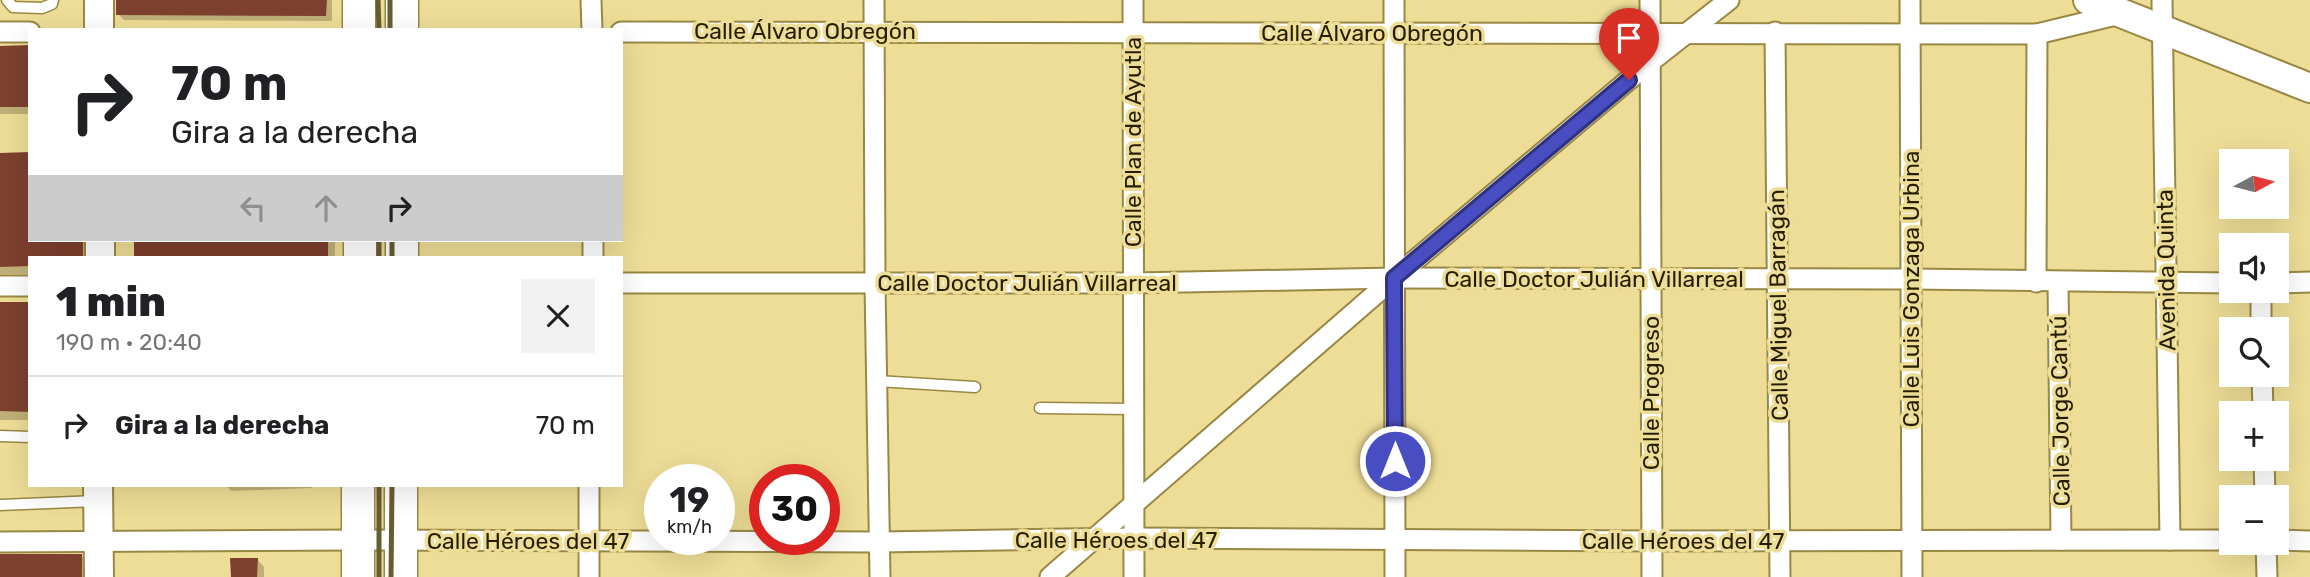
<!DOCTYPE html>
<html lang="es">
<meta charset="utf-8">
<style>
:root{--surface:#fff;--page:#f2f2f2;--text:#202124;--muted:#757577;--line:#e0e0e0}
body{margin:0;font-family:Rubik,sans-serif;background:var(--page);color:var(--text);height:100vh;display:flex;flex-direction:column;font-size:26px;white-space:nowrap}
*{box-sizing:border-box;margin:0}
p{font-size:23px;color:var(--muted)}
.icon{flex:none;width:38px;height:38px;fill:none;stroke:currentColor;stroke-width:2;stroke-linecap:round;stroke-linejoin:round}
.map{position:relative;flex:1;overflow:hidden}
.panel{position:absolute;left:28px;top:256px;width:595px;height:231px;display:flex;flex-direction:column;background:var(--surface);border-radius:0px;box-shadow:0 7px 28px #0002}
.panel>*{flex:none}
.guide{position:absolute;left:28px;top:28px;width:595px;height:214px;border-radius:0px;box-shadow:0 7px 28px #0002;background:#fff;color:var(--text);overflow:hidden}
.needle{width:46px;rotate:83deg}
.buttons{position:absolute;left:2219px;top:149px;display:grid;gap:14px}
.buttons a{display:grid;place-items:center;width:70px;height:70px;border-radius:0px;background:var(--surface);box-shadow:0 7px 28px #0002;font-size:35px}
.speed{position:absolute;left:644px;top:464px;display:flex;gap:14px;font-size:35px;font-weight:700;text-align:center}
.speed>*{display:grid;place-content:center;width:91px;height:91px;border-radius:50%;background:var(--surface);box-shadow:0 7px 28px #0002;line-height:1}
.speed small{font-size:18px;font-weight:400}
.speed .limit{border:10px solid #d22;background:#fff;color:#111}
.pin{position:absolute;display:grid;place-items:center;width:60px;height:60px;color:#fff;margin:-72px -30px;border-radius:50% 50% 50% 0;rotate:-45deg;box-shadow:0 0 7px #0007}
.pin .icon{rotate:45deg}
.me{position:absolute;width:77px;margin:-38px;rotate:0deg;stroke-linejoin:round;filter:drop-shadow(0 0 5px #0008)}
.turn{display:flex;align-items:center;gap:24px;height:147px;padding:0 28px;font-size:32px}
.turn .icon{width:91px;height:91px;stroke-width:2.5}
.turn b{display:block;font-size:49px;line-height:60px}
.lanes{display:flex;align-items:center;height:66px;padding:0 28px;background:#0003;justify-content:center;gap:35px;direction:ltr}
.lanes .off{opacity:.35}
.round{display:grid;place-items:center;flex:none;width:74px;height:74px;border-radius:0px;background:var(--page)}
.summary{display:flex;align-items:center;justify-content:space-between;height:119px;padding:0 28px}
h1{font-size:42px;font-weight:800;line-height:52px}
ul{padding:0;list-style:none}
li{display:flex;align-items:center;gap:21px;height:98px;padding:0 28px;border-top:2px solid var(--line)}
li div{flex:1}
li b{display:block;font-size:26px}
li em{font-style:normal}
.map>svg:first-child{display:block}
</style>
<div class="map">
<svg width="2310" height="577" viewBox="0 0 2310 577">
<rect width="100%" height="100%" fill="#eedd96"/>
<g fill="#0003">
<path d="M118 0H332V21L124 20 118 14Z"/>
<path d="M30 47V114H0V48Z"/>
<path d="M0 155 30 240H93L92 257H30V274H0Z"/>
<rect x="136" y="240" width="199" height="17"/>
<path d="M0 303 30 304V420H0Z"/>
<path d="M226 485H312V488L231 491Z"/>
<path d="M0 556H81L89 563V577H0Z"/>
<path d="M257 559 264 567V577H232Z"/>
</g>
<g fill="#7e402f">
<path d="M116 0H327L326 16 116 15Z"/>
<path d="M30 45V107H0V46Z"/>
<path d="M30 152V240H83V257H30V266L0 267V153Z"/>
<rect x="134" y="240" width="194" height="17"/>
<path d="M0 302H30V412L0 411Z"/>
<rect x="0" y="554" width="82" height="23"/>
<path d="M230 558H258L257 577H231Z"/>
</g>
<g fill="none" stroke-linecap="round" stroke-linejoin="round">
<g stroke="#984" stroke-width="13">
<g id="lane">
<path d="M7 0 13 7 42 8 52 4 53 0"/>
<path d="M877 381 975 387"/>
<path d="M1040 408 1134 409"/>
<path d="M0 436 30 437"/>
<path d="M0 505 97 501"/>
</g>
</g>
<g stroke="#984" stroke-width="23">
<g id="street">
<path d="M591 0 592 30"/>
<path d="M874 0 875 285 880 577"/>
<path d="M1133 0 1134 577"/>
<path d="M1394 0 1395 577"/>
<path d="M1650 0 1652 577"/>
<path d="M1910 0 1912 577"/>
<path d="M2162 0 2170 540"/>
<path d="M0 32H30"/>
<path d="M621 32 2037 34 2120 14"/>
<path d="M1775 32 1780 577"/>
<path d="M593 240V257"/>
<path d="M2036 282 2037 34"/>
<path d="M2058 282 2061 540"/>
<path d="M621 283H1134L1394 278 1911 279 2231 283"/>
<path d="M2277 283 2310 282"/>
<path d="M0 286H30"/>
<path d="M2261 290V329"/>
<path d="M2262 374 2263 413"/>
<path d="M2264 458 2265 497"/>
<path d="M2277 540 2310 541"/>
<path d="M0 542 358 540 880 542 1134 538 1652 541 2231 540"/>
<path d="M2266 542 2267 577"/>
<path d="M589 577V485"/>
<path d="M1050 577 1394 278 1650 62 1729 0"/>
</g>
</g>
<g stroke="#984" stroke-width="32">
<g id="secondary">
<path d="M2088 0 2310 88"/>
<path d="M99 30V0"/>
<path d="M100 240V257"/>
<path d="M98 485 99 577"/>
</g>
</g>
<g stroke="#984" stroke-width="35">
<g id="primary">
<path d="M359 0V30"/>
<path d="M402 30V0"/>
<path d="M360 257V240"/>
<path d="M402 257V240"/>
<path d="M358 485V577"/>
<path d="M401 577V485"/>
</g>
</g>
<use href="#lane" stroke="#fff" stroke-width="10"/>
<use href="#street" stroke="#fff" stroke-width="19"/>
<use href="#secondary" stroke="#fff" stroke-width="28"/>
<use href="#primary" stroke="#fff" stroke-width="32"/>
<g stroke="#675d32" stroke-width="5">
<path d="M378 0 379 30"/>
<path d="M390 0V30"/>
<path d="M379 240V257"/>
<path d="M392 240V257"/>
<path d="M379 485V577"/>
<path d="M391 577 392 485"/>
</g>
</g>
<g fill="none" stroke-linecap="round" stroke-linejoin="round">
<g stroke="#2f327e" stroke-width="18">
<path id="route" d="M1395 461 1394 278 1629 80"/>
</g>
<use href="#route" stroke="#494dc2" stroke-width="12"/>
</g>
<g text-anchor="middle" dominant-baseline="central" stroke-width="7" stroke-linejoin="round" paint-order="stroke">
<g font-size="23" fill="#251e02" stroke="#eedd96">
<text x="805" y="31">Calle Álvaro Obregón</text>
<text x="1372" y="33">Calle Álvaro Obregón</text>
<text transform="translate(1133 142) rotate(-90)">Calle Plan de Ayutla</text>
<text transform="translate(2166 270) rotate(-91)">Avenida Quinta</text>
<text x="1594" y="279">Calle Doctor Julián Villarreal</text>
<text x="1027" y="283">Calle Doctor Julián Villarreal</text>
<text transform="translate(1911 289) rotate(-90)">Calle Luis Gonzaga Urbina</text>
<text transform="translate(1778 305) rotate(-91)">Calle Miguel Barragán</text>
<text transform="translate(1651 393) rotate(-90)">Calle Progreso</text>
<text transform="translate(2060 411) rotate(-91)">Calle Jorge Cantú</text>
<text x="1116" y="540">Calle Héroes del 47</text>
<text x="528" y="541">Calle Héroes del 47</text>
<text x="1683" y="541">Calle Héroes del 47</text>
</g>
</g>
</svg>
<div class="buttons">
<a><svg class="needle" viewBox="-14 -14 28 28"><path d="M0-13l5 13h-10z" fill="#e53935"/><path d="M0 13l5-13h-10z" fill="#757577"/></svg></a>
<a><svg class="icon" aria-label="sound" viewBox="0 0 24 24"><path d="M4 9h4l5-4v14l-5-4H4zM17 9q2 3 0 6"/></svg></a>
<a><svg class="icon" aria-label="search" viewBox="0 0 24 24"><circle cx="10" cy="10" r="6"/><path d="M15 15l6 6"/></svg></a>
<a>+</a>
<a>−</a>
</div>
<div class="speed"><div>19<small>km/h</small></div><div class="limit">30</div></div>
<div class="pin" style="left:1629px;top:80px;background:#d93025"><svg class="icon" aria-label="arrive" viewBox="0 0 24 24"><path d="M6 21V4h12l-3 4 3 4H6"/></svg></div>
<svg class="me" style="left:1395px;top:461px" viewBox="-20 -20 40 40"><circle r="17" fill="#494dc2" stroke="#fff" stroke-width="3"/><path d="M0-11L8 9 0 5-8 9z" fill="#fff"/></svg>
<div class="guide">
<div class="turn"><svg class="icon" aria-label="right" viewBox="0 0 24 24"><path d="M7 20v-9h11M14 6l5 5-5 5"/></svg><div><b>70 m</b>Gira a la derecha</div></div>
<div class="lanes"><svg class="icon off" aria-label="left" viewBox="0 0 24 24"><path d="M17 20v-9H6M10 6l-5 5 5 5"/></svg><svg class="icon off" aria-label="ahead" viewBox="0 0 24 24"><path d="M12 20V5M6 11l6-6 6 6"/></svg><svg class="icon" aria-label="right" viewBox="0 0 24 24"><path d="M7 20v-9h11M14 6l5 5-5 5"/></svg></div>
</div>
<section class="panel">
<div class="summary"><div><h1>1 min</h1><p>190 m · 20:40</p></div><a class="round"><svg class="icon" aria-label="close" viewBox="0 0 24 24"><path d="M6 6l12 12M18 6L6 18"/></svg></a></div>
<ul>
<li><svg class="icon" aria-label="right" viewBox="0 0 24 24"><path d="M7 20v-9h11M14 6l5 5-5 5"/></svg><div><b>Gira a la derecha</b></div><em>70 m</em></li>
</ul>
</section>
</div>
